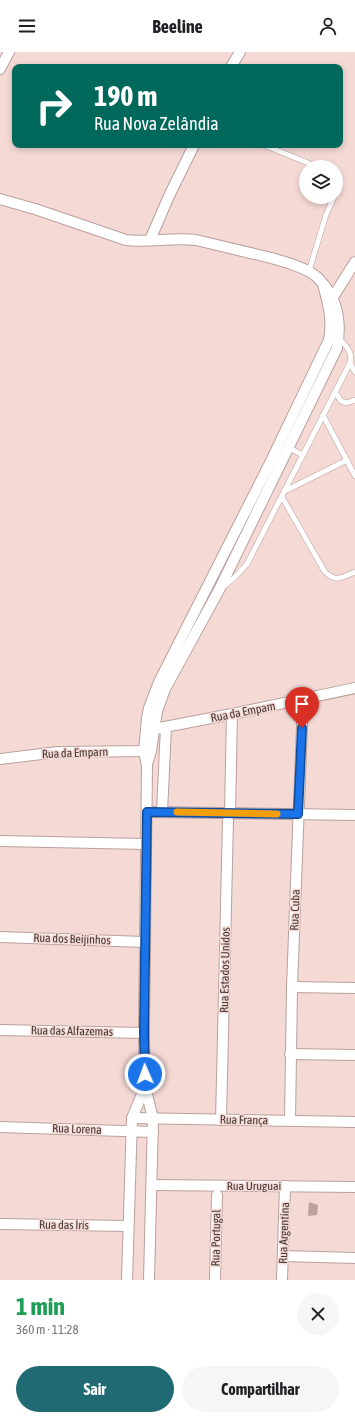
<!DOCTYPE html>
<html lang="pt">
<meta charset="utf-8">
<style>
:root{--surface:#fff;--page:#f6f6f6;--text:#202124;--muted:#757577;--accent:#206a74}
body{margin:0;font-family:"Asap Condensed",sans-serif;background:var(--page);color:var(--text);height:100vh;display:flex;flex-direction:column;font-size:15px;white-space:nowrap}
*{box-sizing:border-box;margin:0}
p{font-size:13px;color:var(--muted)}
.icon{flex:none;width:22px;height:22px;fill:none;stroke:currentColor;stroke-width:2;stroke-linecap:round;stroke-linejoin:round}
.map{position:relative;height:1228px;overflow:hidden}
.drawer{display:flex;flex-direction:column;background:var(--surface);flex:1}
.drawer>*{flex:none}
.banner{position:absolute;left:12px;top:12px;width:331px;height:84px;border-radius:8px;box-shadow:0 2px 6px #0003;background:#00695c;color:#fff;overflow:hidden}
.controls{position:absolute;left:299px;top:108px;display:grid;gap:8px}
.controls a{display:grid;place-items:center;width:44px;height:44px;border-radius:50%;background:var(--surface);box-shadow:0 2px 6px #0003;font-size:20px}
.pin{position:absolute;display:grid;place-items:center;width:34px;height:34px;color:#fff;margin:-41px -17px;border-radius:50% 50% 50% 0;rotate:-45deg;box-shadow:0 0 4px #0007}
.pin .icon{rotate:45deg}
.me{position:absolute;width:44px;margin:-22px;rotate:358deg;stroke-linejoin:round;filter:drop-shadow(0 0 3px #0008)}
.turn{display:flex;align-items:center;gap:14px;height:84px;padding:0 16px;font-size:18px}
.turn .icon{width:52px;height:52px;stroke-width:2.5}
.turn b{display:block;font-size:28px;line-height:34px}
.round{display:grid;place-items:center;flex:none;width:42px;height:42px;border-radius:21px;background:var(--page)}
.summary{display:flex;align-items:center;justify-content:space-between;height:68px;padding:0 16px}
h1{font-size:24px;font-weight:700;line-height:30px;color:#1e9e55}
.button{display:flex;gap:8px;margin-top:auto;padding:8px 16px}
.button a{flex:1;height:46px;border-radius:24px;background:var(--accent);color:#fff;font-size:16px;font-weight:700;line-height:46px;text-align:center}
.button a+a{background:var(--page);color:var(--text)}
header{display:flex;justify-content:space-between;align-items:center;height:52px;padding:0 16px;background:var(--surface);font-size:18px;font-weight:700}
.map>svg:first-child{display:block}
</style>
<header><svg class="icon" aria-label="menu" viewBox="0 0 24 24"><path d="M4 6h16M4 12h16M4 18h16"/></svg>Beeline<svg class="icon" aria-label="person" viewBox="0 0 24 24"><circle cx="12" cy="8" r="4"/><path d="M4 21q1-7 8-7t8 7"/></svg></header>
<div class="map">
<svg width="355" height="1228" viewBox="0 0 355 1228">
<rect width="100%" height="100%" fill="#f5d9d5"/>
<path fill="#bca29e" d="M309 1150 318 1153 317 1163 308 1164Z"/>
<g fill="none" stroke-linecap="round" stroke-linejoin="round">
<g stroke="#baa09c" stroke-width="6">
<g id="service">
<path d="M264 93 318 115"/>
<path d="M336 124 338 131 336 139"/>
<path d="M309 219 326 163 334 145"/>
<path d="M350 311 355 320"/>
<path d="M335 340 341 349 346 351 355 348"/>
<path d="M323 363 355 424"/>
<path d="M289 396 303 403"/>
<path d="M285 439 347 408"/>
<path d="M282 445 325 520C337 531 342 525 355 520"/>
<path d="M223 535 234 526 247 512 350 311C353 300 346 294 339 286"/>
</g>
</g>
<g stroke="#baa09c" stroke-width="12">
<g id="minor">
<path d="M231 15 240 0"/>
<path d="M0 17 9 0"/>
<path d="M0 147 35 157 126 188C149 191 173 185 196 188 217 193 238 198 259 203 275 207 293 211 308 219 315 222 319 227 324 233 339 251 341 273 337 296L219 538 165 637 157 659 151 699 147 712"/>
<path d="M150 188 169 144 194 93"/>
<path d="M333 245 355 210"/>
<path d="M149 678 232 662 355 636"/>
<path d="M0 707 58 700 150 699"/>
<path d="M147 760 355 763"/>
<path d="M162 760 166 675"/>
<path d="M230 761 232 662"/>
<path d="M0 789 146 792"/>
<path d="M0 885 145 890"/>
<path d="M292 935 355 936"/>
<path d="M0 978 144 981"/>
<path d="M290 1002 355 1003"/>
<path d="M132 1066 355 1070"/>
<path d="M221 1068 228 768"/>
<path d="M290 1069 292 935 303 648"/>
<path d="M0 1075 153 1080"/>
<path d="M152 1133 355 1135"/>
<path d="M0 1172 128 1174"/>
<path d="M283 1204 355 1206"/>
<path d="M127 1228 132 1066 145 1035"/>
<path d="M149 1228 153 1066 145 1035 144 981 147 714 144 699 147 666 149 656 159 630 270 411 329 288C333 268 328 251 323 232"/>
<path d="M215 1228 217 1143"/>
<path d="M282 1228 285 1134"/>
</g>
</g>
<use href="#service" stroke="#fff" stroke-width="5"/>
<use href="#minor" stroke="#fff" stroke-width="10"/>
</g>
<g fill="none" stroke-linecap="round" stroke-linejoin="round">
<g stroke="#114b97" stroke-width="10">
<path id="route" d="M145 1022 144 981 147 760 298 762 302 676"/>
</g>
<use href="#route" stroke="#1a73e8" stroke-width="7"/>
<path stroke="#f59e0b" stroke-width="7" d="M177 760 277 762"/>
</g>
<g text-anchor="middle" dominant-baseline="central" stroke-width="3" stroke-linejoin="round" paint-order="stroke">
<g font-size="12" fill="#443938" stroke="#f5d9d5">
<text transform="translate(243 660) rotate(-11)">Rua da Empam</text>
<text transform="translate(75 701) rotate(-2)">Rua da Emparn</text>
<text transform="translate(295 858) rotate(-88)">Rua Cuba</text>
<text transform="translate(72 887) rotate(2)">Rua dos Beijinhos</text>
<text transform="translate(225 918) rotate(-89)">Rua Estados Unidos</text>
<text transform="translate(72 979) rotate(1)">Rua das Alfazemas</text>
<text transform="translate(244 1068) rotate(1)">Rua França</text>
<text transform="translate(77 1077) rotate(2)">Rua Lorena</text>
<text x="254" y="1134">Rua Uruguai</text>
<text transform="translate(64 1173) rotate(1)">Rua das Íris</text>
<text transform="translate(284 1181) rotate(-88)">Rua Argentina</text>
<text transform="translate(216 1186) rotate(-89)">Rua Portugal</text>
</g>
</g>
</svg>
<div class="controls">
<a><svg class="icon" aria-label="layers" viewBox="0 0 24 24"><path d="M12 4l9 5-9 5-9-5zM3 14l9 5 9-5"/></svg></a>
</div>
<div class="pin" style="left:302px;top:676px;background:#d93025"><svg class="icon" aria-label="arrive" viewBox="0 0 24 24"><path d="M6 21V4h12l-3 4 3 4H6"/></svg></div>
<svg class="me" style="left:145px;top:1022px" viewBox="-20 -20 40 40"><circle r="17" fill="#1a73e8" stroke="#fff" stroke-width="3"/><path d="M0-11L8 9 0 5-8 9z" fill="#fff"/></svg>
<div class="banner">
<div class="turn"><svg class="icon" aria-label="right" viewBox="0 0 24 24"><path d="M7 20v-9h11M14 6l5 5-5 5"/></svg><div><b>190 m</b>Rua Nova Zelândia</div></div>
</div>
</div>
<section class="drawer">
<div class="summary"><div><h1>1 min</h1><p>360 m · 11:28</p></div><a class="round"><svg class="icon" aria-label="close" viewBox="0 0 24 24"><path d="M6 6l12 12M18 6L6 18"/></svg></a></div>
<div class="button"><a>Sair</a><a>Compartilhar</a></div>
</section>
